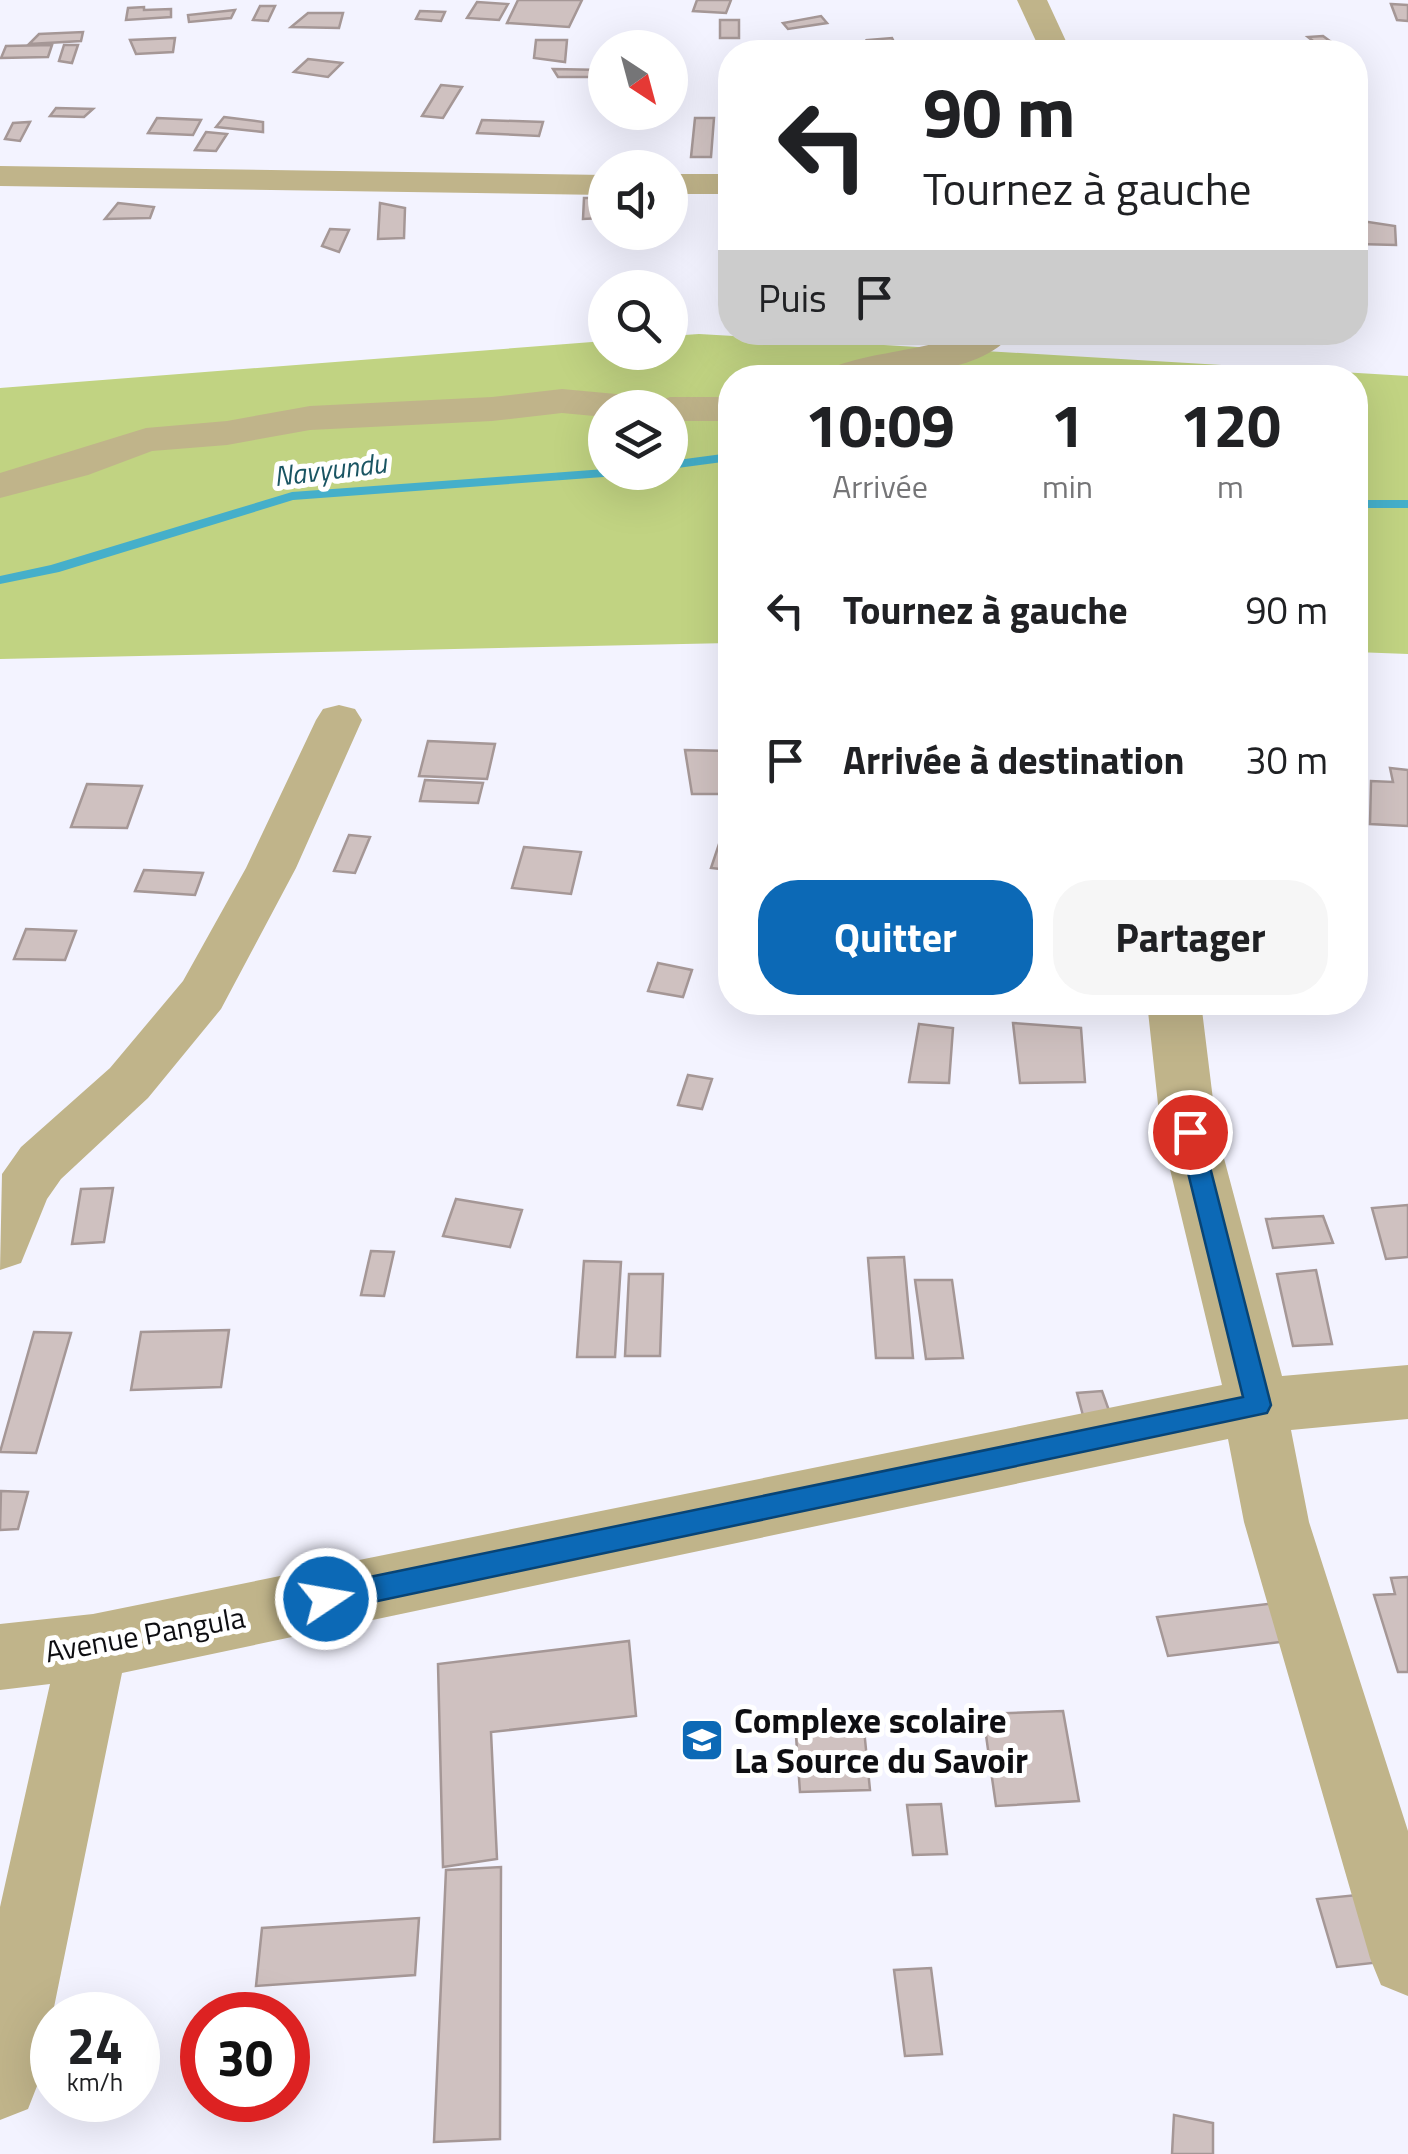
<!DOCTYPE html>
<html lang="fr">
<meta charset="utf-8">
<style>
:root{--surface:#fff;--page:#f6f6f6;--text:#202124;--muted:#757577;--accent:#0c69b6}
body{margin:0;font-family:"Titillium Web",sans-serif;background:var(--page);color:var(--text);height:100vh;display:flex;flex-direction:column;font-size:38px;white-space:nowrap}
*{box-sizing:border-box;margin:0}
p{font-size:32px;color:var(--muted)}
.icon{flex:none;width:55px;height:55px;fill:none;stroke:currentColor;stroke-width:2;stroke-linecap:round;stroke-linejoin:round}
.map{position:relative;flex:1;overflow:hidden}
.side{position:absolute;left:718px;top:365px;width:650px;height:650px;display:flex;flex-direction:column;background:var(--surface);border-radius:40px;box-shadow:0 10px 40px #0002}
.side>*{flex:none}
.hud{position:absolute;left:718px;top:40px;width:650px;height:305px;border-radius:40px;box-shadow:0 10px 40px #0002;background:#fff;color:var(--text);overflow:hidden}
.needle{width:65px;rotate:144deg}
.controls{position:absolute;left:588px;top:30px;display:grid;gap:20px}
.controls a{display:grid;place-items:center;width:100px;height:100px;border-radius:50%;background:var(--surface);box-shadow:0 10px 40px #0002;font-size:50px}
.speed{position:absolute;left:30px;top:1992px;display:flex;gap:20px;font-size:50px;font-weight:700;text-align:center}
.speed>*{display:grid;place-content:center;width:130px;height:130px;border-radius:50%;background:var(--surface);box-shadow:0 10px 40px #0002;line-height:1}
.speed small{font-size:25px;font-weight:400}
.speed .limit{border:15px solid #d22;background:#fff;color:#111}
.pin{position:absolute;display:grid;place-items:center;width:85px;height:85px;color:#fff;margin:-42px;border:5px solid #fff;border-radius:50%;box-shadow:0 2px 10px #0007}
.me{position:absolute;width:110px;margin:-55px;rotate:78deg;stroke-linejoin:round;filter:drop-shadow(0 0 8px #0008)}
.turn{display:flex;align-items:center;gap:35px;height:210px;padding:0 40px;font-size:45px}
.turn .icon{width:130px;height:130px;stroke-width:2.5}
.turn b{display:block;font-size:70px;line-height:85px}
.then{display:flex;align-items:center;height:95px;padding:0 40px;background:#0003;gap:20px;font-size:38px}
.eta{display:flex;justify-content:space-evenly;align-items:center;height:170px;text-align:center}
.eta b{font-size:60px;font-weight:700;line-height:70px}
.primary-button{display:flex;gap:20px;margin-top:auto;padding:20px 40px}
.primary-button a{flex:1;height:115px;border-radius:40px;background:var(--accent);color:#fff;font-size:40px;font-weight:700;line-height:115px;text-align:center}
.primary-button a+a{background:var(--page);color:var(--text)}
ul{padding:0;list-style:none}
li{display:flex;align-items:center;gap:30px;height:150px;padding:0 40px}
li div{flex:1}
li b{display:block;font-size:38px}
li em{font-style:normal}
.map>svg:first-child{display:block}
</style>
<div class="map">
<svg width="1408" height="2154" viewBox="0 0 1408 2154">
<rect width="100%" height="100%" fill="#f3f3ff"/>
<path fill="#c1d382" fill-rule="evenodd" d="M699 334 1408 376V654L1355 652V378H730V643L0 659V388L605 341V352H670V336ZM605 408H670V472H605Z"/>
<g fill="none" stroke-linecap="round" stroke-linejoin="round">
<g fill="#45afca" fill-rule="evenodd">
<path d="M730 453V461L670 469V461Z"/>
<path d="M605 469V472H623L617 476 293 500 59 572 0 584V576L51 565 292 492Z"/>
<rect x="1355" y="500" width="53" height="8"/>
</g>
</g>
<g fill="#cfc1c0" stroke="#a59796" stroke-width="2.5">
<path d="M518 0H582L569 27 507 23Z"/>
<path d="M697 0H731L726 13 693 11Z"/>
<path d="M477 2 508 4 499 20 467 18Z"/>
<path d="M1391 4 1408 5V21L1397 20Z"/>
<path d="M260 6H275L268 21 253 20Z"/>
<path d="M144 7V10L171 9V17L126 20 128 8Z"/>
<path d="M235 10 231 18 189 22 188 15Z"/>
<path d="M420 11 445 12 441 21 416 19Z"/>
<path d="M308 13H343L339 28 291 27Z"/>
<path d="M821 16 827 23 788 29 783 23Z"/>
<rect x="720" y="20" width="19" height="18"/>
<path d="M83 32 81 41 29 44 39 34Z"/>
<path d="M1323 36 1345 52H1327L1308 37Z"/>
<path d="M175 38 173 52 136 54 130 40Z"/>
<path d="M892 38 899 52H873L867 40Z"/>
<path d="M536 40H567L565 62 534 58Z"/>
<path d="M52 45 48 57 1 58 6 46Z"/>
<path d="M64 45H78L72 63 59 61Z"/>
<path d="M308 59 342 63 328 77 294 72Z"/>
<path d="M553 69 604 70V77H558Z"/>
<path d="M441 85 462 87 443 118 422 116Z"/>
<path d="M56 108 93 109 84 117 50 116Z"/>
<path d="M224 117 263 122V132L216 127Z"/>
<path d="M157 118 201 120 193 135 148 133Z"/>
<path d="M695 118H714L711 157H691Z"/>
<path d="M482 120 543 122 539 136 477 133Z"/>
<path d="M30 122 20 141 5 139 13 123Z"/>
<path d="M206 132 227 134 216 151 195 150Z"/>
<path d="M584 198H604L603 218 583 219Z"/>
<path d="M118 203 154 207 150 218 105 219Z"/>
<path d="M380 203 405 208 404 238 378 239Z"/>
<path d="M1355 220 1395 226 1396 245 1358 244Z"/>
<path d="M330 229 349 230 339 252 322 246Z"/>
<path d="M428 741 495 744 487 779 419 776Z"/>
<path d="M685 750 730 751V794H692Z"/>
<path d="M1390 768 1408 770V826L1370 824 1371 781 1393 782Z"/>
<path d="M425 780 483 783 478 803 420 801Z"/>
<path d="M87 784 142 786 127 828 71 827Z"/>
<path d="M349 835 370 837 355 873 334 871Z"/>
<path d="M719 844H730V870L711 868Z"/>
<path d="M524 847 581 852 571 894 512 888Z"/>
<path d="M144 870 203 873 195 895 135 891Z"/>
<path d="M26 929 76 931 65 960 14 959Z"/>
<path d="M658 963 692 970 683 997 648 991Z"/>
<path d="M1013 1023 1081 1028 1085 1082 1020 1083Z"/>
<path d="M919 1024 953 1028 949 1083 909 1082Z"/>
<path d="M688 1075 712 1079 702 1109 678 1105Z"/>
<path d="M113 1188 104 1242 72 1244 81 1189Z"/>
<path d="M456 1199 522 1210 510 1247 443 1236Z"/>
<path d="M1408 1205V1257L1386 1259 1372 1208Z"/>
<path d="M1323 1216 1333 1243 1273 1248 1266 1219Z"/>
<path d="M371 1251 394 1252 384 1296 361 1295Z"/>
<path d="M904 1257 913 1358H876L868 1258Z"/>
<path d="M584 1261 621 1262 615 1357H577Z"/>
<path d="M1316 1270 1332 1344 1293 1346 1277 1274Z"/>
<path d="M629 1274H663L660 1356H625Z"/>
<path d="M915 1280H952L963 1358 926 1359Z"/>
<path d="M229 1330 221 1387 131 1390 141 1332Z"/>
<path d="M34 1332 71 1333 36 1453 0 1452Z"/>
<path d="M1102 1391 1112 1419 1085 1423 1077 1393Z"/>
<path d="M1 1491 28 1492 18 1529 0 1530Z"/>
<path d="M1408 1577V1672H1398L1374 1595 1395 1594 1391 1578Z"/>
<path d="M1285 1602 1297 1640 1168 1656 1157 1617Z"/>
<path d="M629 1641 636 1716 491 1732 497 1859 443 1867 438 1664Z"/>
<path d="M1063 1711 1079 1801 996 1806 983 1714Z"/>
<path d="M863 1719 870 1790 800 1792 795 1722Z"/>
<path d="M941 1804 947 1854 913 1855 907 1805Z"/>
<path d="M501 1867 500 2139 434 2142 446 1870Z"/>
<path d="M1377 1893 1399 1960 1337 1967 1317 1899Z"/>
<path d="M419 1918 415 1975 256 1986 262 1928Z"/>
<path d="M931 1968 942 2054 905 2056 894 1970Z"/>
<path d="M1174 2115 1213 2123V2154H1172Z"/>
</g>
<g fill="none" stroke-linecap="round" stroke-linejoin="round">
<g fill="#c0b48a" fill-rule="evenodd">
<path d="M1017 0H1047L1071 52H1041Z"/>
<path d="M0 166 605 175V195L0 186Z"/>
<rect x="670" y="174" width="60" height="20"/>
<path d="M968 332H1013C981 379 869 378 819 378 836 353 934 352 968 332Z"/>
<path d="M562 389 638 396 654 403 670 397H730V421H670V408H605V417L562 413 492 421 310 430 227 445 152 451 88 475 0 498V473L146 428 227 421 310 406 492 397Z"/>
<path d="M339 705 355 709 362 720 296 868 221 1009 148 1098 61 1179 47 1199 21 1263 0 1270 2 1174 21 1147 110 1068 183 981 246 868 316 720 323 709Z"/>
<path d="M1147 1002H1201L1217 1132 1282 1376 1408 1365V1419L1291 1430 1309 1522 1408 1831V1996L1381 1985 1370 1958 1244 1522 1228 1439 122 1673 39 2081 28 2109 0 2120V1907L50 1684 0 1690V1624L93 1614 1222 1385 1161 1132Z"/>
</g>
</g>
<path fill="#0c69b6" stroke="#084476" stroke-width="2.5" d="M1190 1122 1201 1132 1271 1405 1267 1413 326 1612 316 1608 312 1599 316 1590 326 1586 1243 1397 1178 1132Z"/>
<defs>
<g id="school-square" transform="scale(2.25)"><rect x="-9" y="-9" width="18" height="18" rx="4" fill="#0c69b6" stroke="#fff"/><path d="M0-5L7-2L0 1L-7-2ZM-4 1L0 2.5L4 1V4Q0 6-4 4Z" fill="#fff"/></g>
</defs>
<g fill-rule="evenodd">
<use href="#school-square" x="702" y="1740"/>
</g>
<g text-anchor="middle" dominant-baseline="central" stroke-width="10" stroke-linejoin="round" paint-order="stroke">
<g font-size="28" font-style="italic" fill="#1a5563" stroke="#fff">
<text transform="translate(330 469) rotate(-7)">Navyundu</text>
</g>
<g font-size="30" fill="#0e0e12" stroke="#fff">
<text transform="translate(145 1634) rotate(-10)">Avenue Pangula</text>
</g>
<g font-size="35" font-weight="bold" fill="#0e0e12" stroke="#fff" text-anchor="start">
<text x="734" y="1720">Complexe scolaire<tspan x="734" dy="40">La Source du Savoir</tspan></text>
</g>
</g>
</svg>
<div class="controls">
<a><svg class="needle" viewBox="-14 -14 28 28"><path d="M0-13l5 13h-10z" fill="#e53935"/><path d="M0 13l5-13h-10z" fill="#757577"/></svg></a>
<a><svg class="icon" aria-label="sound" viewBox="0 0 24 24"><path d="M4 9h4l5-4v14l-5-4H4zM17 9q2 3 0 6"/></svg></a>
<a><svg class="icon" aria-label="search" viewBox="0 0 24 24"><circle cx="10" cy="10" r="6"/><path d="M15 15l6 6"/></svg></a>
<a><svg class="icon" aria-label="layers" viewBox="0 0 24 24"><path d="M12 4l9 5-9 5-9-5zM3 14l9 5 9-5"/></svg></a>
</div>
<div class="speed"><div>24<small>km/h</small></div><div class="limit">30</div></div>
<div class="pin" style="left:1190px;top:1132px;background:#d93025"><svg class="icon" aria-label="arrive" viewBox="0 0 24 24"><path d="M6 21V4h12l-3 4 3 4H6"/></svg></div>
<svg class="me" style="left:326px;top:1599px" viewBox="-20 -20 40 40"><circle r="17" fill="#0c69b6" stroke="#fff" stroke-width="3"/><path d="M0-11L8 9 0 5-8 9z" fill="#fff"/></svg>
<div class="hud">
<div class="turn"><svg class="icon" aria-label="left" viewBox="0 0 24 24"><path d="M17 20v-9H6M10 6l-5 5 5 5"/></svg><div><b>90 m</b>Tournez à gauche</div></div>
<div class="then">Puis<svg class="icon" aria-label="arrive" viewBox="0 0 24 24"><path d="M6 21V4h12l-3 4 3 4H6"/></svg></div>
</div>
<section class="side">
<div class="eta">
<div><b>10:09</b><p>Arrivée</p></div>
<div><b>1</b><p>min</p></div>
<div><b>120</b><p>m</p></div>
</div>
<ul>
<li><svg class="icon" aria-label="left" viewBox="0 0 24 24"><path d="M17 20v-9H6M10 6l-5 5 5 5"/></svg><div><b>Tournez à gauche</b></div><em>90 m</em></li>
<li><svg class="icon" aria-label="arrive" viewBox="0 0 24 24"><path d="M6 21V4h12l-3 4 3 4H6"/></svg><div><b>Arrivée à destination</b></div><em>30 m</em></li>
</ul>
<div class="primary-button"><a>Quitter</a><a>Partager</a></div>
</section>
</div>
